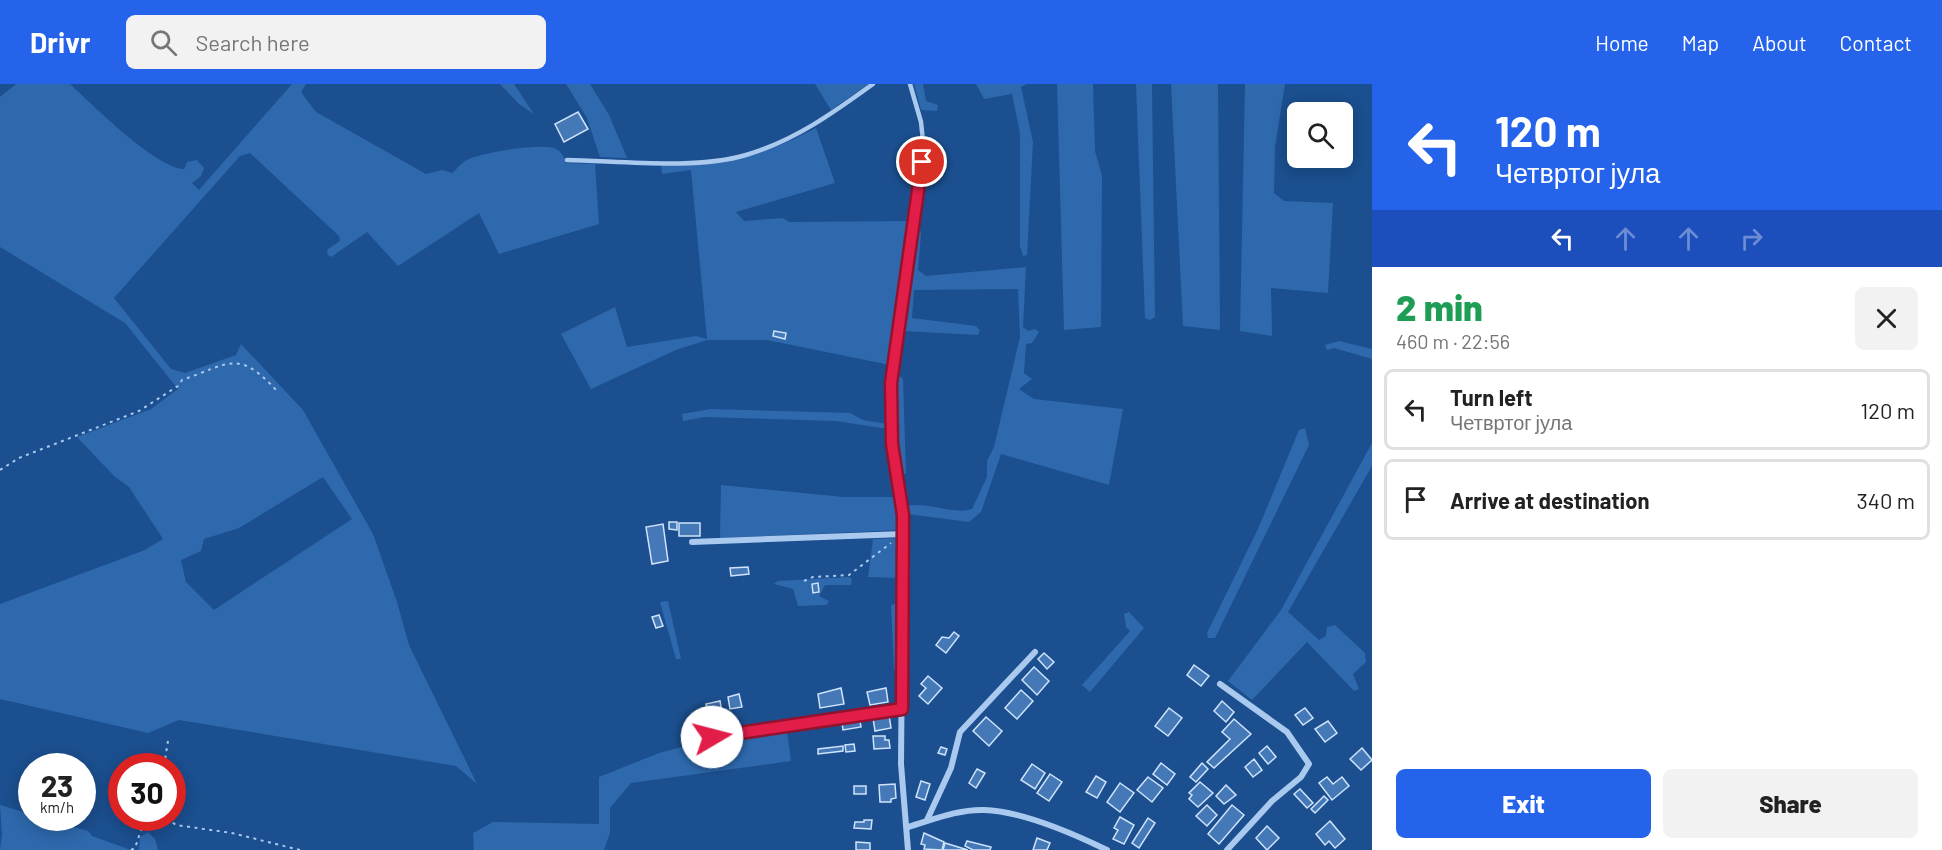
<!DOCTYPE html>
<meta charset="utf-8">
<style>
:root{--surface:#fff;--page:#f2f2f2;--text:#222;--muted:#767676;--line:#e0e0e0;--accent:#2563eb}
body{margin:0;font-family:Barlow,sans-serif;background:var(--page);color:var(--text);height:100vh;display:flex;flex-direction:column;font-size:22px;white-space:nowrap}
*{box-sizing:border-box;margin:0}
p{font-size:20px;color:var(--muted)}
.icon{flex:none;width:33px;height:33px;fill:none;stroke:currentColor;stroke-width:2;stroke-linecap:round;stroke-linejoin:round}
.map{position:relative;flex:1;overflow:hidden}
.panel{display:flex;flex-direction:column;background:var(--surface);width:570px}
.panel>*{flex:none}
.hud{background:#2563eb;color:#fff;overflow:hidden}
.controls{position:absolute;left:1287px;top:18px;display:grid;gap:12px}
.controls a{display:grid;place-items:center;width:66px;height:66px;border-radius:9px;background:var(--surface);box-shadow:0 3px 15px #0003;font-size:30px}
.speed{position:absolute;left:18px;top:669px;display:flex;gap:12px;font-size:30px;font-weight:700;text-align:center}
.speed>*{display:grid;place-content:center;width:78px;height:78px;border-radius:50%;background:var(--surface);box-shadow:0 3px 15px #0003;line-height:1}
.speed small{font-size:15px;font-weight:400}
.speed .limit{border:9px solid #d22;background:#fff;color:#111}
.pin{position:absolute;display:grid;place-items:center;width:51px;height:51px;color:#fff;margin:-26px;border:3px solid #fff;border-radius:50%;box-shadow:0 2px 6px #0007}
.me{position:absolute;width:66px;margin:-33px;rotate:82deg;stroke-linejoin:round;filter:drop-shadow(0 0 4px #0008)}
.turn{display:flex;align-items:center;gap:21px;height:126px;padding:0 24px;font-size:27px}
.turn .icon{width:78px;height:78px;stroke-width:2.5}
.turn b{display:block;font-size:42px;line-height:51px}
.lanes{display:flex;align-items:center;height:57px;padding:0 24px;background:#0003;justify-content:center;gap:30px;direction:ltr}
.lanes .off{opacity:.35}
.round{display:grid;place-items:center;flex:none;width:63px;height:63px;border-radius:9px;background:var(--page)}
.headline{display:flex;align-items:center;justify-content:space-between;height:102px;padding:0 24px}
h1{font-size:36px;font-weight:800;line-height:45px;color:#1e9e55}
.action{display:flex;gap:12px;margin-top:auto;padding:12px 24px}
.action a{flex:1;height:69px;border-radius:9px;background:var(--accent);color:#fff;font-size:24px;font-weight:800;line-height:69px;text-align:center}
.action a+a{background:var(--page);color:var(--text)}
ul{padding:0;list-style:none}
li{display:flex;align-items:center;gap:18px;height:81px;margin:0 12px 9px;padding:0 12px;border:3px solid var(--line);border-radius:9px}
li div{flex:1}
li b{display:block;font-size:22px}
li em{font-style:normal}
header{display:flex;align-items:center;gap:36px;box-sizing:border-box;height:84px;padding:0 30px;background:var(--accent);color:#fff}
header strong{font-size:28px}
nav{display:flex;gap:33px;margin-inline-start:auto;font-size:21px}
.search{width:420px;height:54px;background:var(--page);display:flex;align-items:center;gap:15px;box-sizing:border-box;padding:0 21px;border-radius:9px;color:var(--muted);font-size:22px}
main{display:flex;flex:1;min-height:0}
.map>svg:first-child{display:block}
</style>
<header>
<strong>Drivr</strong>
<div class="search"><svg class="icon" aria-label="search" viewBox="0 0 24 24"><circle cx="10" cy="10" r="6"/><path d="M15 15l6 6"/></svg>Search here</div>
<nav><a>Home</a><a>Map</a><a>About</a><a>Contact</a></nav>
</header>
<main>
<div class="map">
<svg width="1372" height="766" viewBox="0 0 1372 766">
<rect width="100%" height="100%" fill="#1b4f8f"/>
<g fill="#2e69ad" fill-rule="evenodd">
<path d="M16 0H70C93 21 154 83 184 85L187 78 197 76 204 84 201 92 192 99 199 106 292 0H306L301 8 316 28 426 90 442 86 452 89C457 85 461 79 467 76 479 69 544 58 556 65 561 67 565 74 566 79L595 80 599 140 499 170 479 129 398 182 367 148 331 173 327 170 328 165 340 157 339 152 250 69 240 72 114 214 171 285 185 289 236 271 241 260 303 326 373 450 397 518 409 561 477 700 456 682 179 636 148 649 0 615V520L145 466 163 455 129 403 115 393 77 353 151 325 178 305 125 239 0 163V13ZM323 393 352 435 214 526 186 498 181 476 201 467 204 455 239 444Z"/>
<path d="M500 0H514L534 30 519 20Z"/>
<path d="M566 0H590L609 31 627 74 600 73 587 34Z"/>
<path d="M815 0H869L831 26Z"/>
<path d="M914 0H923L926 17 938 21 937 27 921 26Z"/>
<path d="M976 0H1027L1021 3 1033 58 1027 171 1023 172 1020 162V49L1012 10 984 15Z"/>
<path d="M1057 0H1093L1095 67 1102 92 1101 243 1064 246Z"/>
<path d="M1136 0H1152L1155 233 1150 236 1145 234Z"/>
<path d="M1171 0H1218L1220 246 1183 242Z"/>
<path d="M1245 0H1285L1275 63 1274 109 1284 117 1333 119 1328 209 1271 204 1272 252 1240 247Z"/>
<path d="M816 44 835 99 736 128 744 137 783 134 789 138 911 137 890 281 767 256H707L676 266 591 305 561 250 615 223 627 263 696 252 707 255 691 86 662 90 661 81C726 81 758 74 816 44Z"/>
<path d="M918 143 921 149 918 186 926 192 1026 183 1023 243 1028 247 1035 245 1039 248 1032 259 1026 260 1024 289 1032 295 1019 305 1034 315 1123 325 1109 401 1001 370 981 428 969 438 907 430 906 422C928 417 951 431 972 425L987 393V377L994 363 1020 253 1018 205 914 206 912 234 976 242 980 247 978 251 902 247 915 145Z"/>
<path d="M1339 257 1372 265V275L1334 264 1327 266 1325 261Z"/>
<path d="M896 289 903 295 906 390H900L895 364Z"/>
<path d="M711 325 850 329 863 336 887 340 888 345 836 337 704 333 683 337 682 330Z"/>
<path d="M1305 344 1309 361 1215 554H1208L1207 549 1258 445 1299 346Z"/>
<path d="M1372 359V382L1288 528 1319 556 1326 552 1327 543 1335 541 1365 569 1366 578 1353 590 1359 605 1354 607 1307 558 1252 616 1228 597 1281 526Z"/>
<path d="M721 401 844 413H897L900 446 720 454Z"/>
<path d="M900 454 899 494 868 493 873 455Z"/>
<path d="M849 493 852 495 851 501H825L819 512 829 517 827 521 798 522 793 505 774 500 778 497Z"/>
<path d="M668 517 681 575H676L660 518Z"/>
<path d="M898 519 900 585 894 586 891 521Z"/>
<path d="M1129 528 1144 544 1090 608 1082 601 1130 547 1126 543 1124 530Z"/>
<path d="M787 647 791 677 631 699 610 724V749L604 766H474L473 749 493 738 599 740V693L659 669 701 658Z"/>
<path d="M0 721 31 730 32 734H42L88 747 92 752 131 766H0L2 751Z"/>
<path d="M148 748 155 755 158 766H139L140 753Z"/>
</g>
<g fill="#4478b7" stroke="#cfe3fa" stroke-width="1.5">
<path d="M578 28 588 45 564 58 555 40Z"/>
<path d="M774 247 786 249 785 255 773 252Z"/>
<path d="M669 438H677V446L669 445Z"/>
<rect x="679" y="439" width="21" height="13"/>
<path d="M663 440 668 477 652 480 646 443Z"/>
<path d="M748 483 749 490 731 492 730 484Z"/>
<path d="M818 499 819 508 813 509 812 500Z"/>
<path d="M659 531 663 542 656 544 652 533Z"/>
<path d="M954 548 959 552 946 569 936 561 942 553 949 554Z"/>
<path d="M1044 569 1054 578 1047 585 1038 575Z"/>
<path d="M1194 581 1209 592 1201 602 1187 591Z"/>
<path d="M1034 583 1049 597 1037 611 1022 596Z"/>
<path d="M928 592 942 604 928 620 919 612 926 604 921 600Z"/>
<path d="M841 604 844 620 820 624 818 610Z"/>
<path d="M886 604 888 618 870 621 867 608Z"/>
<path d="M1021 606 1033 617 1017 635 1005 624Z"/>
<path d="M739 610 742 623 730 625 728 613Z"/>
<path d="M720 617 723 634 709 637 706 620Z"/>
<path d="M1222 617 1234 628 1226 638 1214 627Z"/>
<path d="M1169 624 1182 634 1168 652 1155 642Z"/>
<path d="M1305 624 1313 634 1303 641 1295 631Z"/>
<path d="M889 631 891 644 875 647 873 634Z"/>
<path d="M986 633 1002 647 989 662 973 647Z"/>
<path d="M1234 635 1251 650 1214 684 1207 678 1230 655 1222 648Z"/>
<path d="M860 637 861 643 843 646 842 639Z"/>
<path d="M1328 637 1337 649 1325 658 1315 645Z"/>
<path d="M873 652H885V656H889L890 664 874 665Z"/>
<path d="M854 660 855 667 846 668 845 661Z"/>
<path d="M843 662V667L818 670V665Z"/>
<path d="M1267 662 1276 673 1268 680 1259 669Z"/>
<path d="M941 663 947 665 945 671 938 669Z"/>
<path d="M1362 664 1372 676 1361 686 1350 675Z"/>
<path d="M1254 675 1262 686 1253 693 1245 683Z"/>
<path d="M1161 679 1175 690 1167 701 1153 690Z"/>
<path d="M1202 679 1208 685 1196 698 1190 693Z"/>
<path d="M1032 680 1045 689 1035 705 1021 696Z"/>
<path d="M977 685 985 689 976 704 969 699Z"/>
<path d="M1050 690 1062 698 1049 717 1037 709Z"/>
<path d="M1096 692 1106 698 1097 714 1086 708Z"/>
<path d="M1148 693 1163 704 1152 718 1137 706Z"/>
<path d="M1327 693 1333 700 1342 693 1349 702 1332 716 1319 699Z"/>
<path d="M921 697 930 700 925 716 916 713Z"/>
<path d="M1200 698 1213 709 1198 723 1189 715 1192 711 1189 709Z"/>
<path d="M1120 699 1134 709 1120 728 1107 718Z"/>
<path d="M895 700 896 714 891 715V718H880L879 701Z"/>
<path d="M1226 701 1236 711 1224 720 1216 712Z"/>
<rect x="854" y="702" width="12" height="8"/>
<path d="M1300 705 1313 719 1307 724 1294 710Z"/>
<path d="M1324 712 1328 716 1315 729 1311 725Z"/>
<path d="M1207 721 1217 731 1207 742 1196 732Z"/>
<path d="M1232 721 1244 731 1219 760 1208 750Z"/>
<path d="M1120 733 1134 741 1124 760 1113 755 1118 746 1114 744Z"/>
<path d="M1148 734 1155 739 1139 764 1132 759Z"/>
<path d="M864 736H872L871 745 854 744 855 738H864Z"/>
<path d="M1330 737 1345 755 1335 764 1329 757 1325 761 1316 750Z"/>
<path d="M1267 742 1279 754 1267 766 1256 754Z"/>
<path d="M924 749 944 758 942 766 924 765 925 761 921 760Z"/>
<path d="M1037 754 1050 759 1047 766H1033Z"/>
<path d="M967 757 991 763 990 766H973L965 762Z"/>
<path d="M856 758 870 759V766H856Z"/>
<path d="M945 759 968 766H943Z"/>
</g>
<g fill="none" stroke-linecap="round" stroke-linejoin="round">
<g stroke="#a9c9ee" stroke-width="2" stroke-dasharray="3 4.5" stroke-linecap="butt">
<path d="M0 386 19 374 139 327 178 302 182 296C231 279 238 265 277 307"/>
<path d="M804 497 813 493 849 491 891 459"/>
<path d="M164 682 168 657"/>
<path d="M167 734 176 741 232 749 300 766"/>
<path d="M131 766 135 764 145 734"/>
</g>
<g stroke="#a9c9ee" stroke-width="4.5">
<path d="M567 76C620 77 696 86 746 71 794 57 833 29 873 0"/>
<path d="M903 450V431L892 360 891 299 923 57 921 38 910 0"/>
</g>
<g stroke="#a9c9ee" stroke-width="6">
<path d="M692 458 903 450 901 680 908 766"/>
<path d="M1220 600 1287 648 1309 680 1301 693 1272 717 1227 766"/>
<path d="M713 653 902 625"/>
<path d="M927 736 951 684 960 648 1035 568"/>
<path d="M908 743C932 736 959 725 984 726 1021 727 1074 750 1107 766"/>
</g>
</g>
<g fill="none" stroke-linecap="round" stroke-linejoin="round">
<g stroke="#92132f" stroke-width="15">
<path id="route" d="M712 653 902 625 903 431 892 360 891 299 922 78"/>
</g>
<use href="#route" stroke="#e11d48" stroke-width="10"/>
</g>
</svg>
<div class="controls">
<a><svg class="icon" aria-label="search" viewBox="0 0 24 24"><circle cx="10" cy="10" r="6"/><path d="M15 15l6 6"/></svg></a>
</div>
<div class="speed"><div>23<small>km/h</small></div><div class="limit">30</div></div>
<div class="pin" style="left:922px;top:78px;background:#d93025"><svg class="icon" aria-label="arrive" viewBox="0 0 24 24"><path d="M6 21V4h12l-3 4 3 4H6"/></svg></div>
<svg class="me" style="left:712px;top:653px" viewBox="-20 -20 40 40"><circle r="19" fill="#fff"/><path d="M0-13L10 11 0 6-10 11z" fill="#e11d48"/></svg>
</div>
<section class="panel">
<div class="hud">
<div class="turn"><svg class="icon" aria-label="left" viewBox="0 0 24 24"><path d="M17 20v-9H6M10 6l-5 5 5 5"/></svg><div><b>120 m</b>Четвртог јула</div></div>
<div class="lanes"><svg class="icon" aria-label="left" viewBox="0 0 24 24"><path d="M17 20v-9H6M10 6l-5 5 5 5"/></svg><svg class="icon off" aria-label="ahead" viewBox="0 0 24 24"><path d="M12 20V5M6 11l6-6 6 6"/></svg><svg class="icon off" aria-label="ahead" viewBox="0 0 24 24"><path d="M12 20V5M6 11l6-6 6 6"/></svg><svg class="icon off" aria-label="right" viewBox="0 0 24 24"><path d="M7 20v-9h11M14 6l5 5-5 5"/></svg></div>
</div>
<div class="headline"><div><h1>2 min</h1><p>460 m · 22:56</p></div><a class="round"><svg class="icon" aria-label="close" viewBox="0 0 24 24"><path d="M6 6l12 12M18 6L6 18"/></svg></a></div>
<ul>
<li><svg class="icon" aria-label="left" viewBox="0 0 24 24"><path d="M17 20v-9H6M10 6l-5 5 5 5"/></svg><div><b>Turn left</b><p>Четвртог јула</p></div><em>120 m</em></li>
<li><svg class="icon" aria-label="arrive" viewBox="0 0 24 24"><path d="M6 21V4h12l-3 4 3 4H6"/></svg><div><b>Arrive at destination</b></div><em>340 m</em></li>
</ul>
<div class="action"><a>Exit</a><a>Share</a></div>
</section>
</main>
